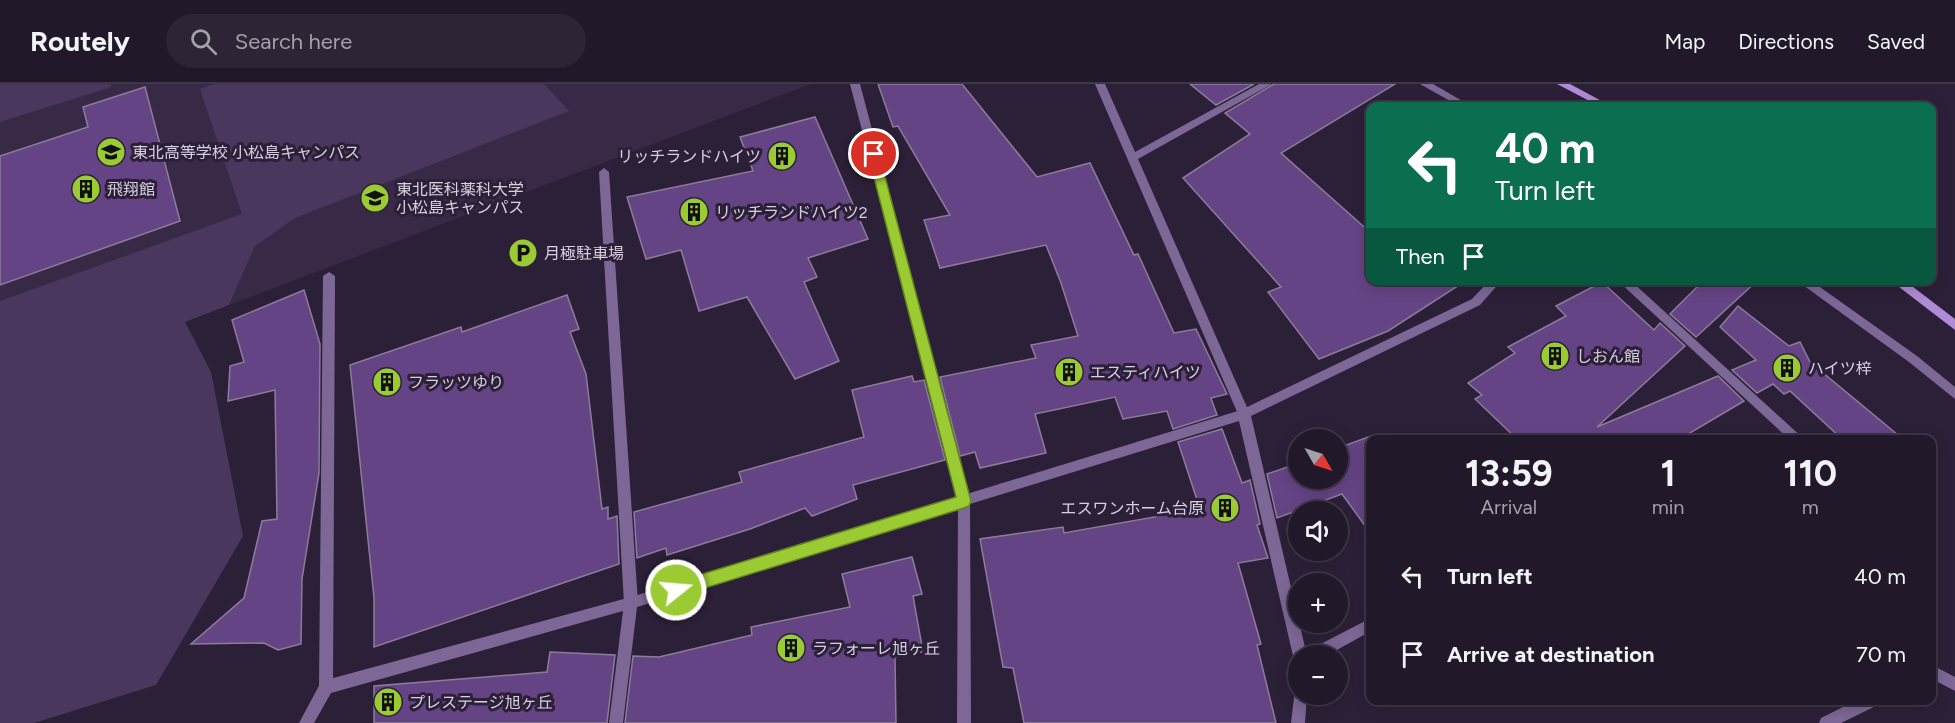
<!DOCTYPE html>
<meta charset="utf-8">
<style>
:root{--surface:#21182a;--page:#2d2536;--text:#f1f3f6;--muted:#a2a0a8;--line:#3e3747}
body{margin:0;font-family:Figtree,"Noto Sans JP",sans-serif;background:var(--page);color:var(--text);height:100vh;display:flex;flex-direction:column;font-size:22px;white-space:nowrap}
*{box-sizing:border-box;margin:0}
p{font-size:20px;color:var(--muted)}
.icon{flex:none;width:33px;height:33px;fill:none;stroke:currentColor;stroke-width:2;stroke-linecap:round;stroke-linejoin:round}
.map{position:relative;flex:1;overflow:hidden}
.sheet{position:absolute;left:1366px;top:351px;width:570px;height:270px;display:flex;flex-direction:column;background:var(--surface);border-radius:12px;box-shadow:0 3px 15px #0003,0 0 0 2px var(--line)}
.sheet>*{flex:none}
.top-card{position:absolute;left:1366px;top:18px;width:570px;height:183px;border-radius:12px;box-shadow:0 3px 15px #0003,0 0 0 2px var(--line);background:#0b6e4f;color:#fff;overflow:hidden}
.needle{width:39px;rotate:129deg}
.buttons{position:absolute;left:1288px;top:345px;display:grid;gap:12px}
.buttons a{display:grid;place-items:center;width:60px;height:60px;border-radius:50%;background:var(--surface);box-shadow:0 3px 15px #0003,0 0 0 2px var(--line);font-size:30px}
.pin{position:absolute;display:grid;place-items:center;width:51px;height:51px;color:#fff;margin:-26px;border:3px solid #fff;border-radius:50%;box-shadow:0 2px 6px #0007}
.me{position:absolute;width:66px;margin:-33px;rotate:73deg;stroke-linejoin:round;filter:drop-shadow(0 0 4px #0008)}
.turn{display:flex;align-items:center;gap:21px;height:126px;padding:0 30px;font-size:27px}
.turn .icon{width:78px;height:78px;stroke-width:2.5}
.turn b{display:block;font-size:42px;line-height:51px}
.then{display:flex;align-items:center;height:57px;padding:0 30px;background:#0003;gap:12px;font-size:22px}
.eta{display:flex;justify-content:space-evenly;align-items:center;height:102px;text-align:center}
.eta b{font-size:36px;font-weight:700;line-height:42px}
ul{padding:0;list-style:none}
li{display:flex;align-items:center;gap:18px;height:78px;padding:0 30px}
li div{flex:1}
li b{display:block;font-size:22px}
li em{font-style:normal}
header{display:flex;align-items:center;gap:36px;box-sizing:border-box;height:84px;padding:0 30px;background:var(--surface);border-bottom:2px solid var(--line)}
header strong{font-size:28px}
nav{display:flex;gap:33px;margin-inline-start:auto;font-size:21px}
.search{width:420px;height:54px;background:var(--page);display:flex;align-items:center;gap:15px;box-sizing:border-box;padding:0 21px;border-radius:33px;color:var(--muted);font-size:22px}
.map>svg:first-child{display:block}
</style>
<header>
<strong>Routely</strong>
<div class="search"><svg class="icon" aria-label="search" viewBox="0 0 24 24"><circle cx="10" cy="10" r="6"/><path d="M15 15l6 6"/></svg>Search here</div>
<nav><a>Map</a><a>Directions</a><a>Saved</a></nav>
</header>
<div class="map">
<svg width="1955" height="639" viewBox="0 0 1955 639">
<rect width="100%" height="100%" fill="#2c2038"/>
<path fill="#382a47" d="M0 0H811L229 221 255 162 242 131 0 217Z"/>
<g fill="#49375d">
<path d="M0 0H111V3L0 38Z"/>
<path d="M214 0H544L569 27 295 134 255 162 229 221 185 238 211 288 243 452 156 601 34 639H0V217L242 130 200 5Z"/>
</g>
<g fill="#654485" stroke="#8a7d99" stroke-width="1.5">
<path d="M878 0H962L1037 93 1090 79 1134 171 1138 170 1174 249 1196 245 1227 310 1211 314 1217 331 1173 345 1167 327 1123 335 1115 313 1035 330 1046 369 980 384 975 368 960 372 940 293 1036 274 1031 261 1078 252 1061 199 1046 161 940 184 924 136 950 131 898 42 893 43Z"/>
<path d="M1190 0H1254L1216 21Z"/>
<path d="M1274 0H1395L1281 69 1371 149V196H1467L1388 247 1319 275 1268 208 1281 203 1183 94 1250 50 1225 29Z"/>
<path d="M145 3 180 137 0 201V72L88 43 83 23Z"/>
<path d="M815 33 868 155 808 174 817 193 804 198 839 277 795 295 747 213 699 227 681 166 646 175 627 113 753 87 740 53Z"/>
<path d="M1704 196H1758L1696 253 1670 230Z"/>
<path d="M1602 198 1654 246 1660 239 1685 262 1597 343 1718 292 1744 317 1678 356H1518L1475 315 1482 311 1468 299 1515 269 1508 263 1566 232 1556 222Z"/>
<path d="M304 206 320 260 319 389 302 495 301 560 278 566 264 559 191 560 244 514 262 437 277 435 275 306 228 317 230 282 244 278 232 236Z"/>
<path d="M567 211 579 245 570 248 586 290 602 425 608 423V435L617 432 619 480 374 563V514L350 281 461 243 462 248Z"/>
<path d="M1738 222 1789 262 1800 258 1810 278 1904 356H1843L1790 307 1784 310 1773 300 1757 309 1732 286 1756 276 1720 243Z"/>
<path d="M912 292 914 298 924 296 945 376 853 401 857 415 812 432 805 424 750 445 667 471 666 464 637 474 634 428 742 398 739 388 864 353 852 306Z"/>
<path d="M1222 345 1242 399 1250 396 1260 440 1257 441 1268 474 1238 479 1261 560 1257 561 1276 639H1024L1013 584 1003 583 980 455 1063 443 1064 449 1200 425 1178 358Z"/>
<path d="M1371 352V450L1342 410 1277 434 1267 390 1299 379V394H1338V364Z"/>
<path d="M912 473 922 510 913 512 923 568 895 573 896 639H625L633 572 659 573 752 551 751 543 850 523 842 490Z"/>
<path d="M550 568 615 571 607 639H374V602L547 588Z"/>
</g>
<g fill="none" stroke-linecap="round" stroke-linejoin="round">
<g fill="#7d6796" fill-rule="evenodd">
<path d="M850 0H860L970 417 968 421 964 423 960 421 958 417Z"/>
<path d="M1095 0H1105L1135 68 1259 0H1272L1138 75 1250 330 1248 334H1240L1238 330Z"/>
<path d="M1420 0H1433L1471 22H1459Z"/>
<path d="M604 84 609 88 638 519 636 523 631 525 626 523 624 519 599 88Z"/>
<path d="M329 188 335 192 333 603 331 608 326 610 321 608 319 603 323 192Z"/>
<path d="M1715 349 1719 350 1720 356H1707L1711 350Z"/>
<path d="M1371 534V547L1326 572H1305L1307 567Z"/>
</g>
<g fill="#7d6796" fill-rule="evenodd">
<path d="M1490 196H1502L1480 221 1251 332 1307 572H1299V578L1295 577 1293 572 1239 337 970 420 971 639H957L958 424 637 523 623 639H609L623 527 331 609 314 639H299L321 598 326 596 631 513 1241 326 1472 215Z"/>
<path d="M1617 196H1630L1805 356H1790Z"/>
<path d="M1796 196H1810L1917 272 1955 303V315L1909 278Z"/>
<path d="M1932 581 1955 593V607L1932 595Z"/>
<path d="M1299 603V610H1307L1305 639H1291L1295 605Z"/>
<path d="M1857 616H1880L1878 621 1841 639H1819L1821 634Z"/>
</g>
<g fill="#af8ad6" fill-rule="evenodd">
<path d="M1557 0H1570L1611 22H1599Z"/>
<path d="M1890 196H1904L1955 235V246Z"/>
</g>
</g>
<path fill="#9bcb32" stroke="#658420" stroke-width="1.5" d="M874 65 879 70 971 417 969 422 964 424 676 513 670 510 668 506 670 501 676 498 956 413 868 70Z"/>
<defs>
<g id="school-disc" transform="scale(1.5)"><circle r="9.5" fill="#9bcb32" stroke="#2c2038"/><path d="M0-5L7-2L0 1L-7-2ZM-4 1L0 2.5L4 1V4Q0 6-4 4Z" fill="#111"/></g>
<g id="building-disc" transform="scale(1.5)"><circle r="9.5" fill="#9bcb32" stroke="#2c2038"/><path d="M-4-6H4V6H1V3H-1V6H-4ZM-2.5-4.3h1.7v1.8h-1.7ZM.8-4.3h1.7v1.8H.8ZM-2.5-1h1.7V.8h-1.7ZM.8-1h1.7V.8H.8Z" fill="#111"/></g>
<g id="university-disc" transform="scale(1.5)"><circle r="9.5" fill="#9bcb32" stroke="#2c2038"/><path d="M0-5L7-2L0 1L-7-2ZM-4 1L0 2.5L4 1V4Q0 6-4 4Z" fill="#111"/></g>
<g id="parking-disc" transform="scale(1.5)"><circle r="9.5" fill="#9bcb32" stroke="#2c2038"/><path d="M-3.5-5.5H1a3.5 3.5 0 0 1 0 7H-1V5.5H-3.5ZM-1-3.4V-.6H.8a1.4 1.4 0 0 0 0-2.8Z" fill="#111"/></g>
</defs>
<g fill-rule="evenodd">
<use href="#school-disc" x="111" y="68"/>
<use href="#building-disc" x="782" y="72"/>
<use href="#building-disc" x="86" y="105"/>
<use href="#university-disc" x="375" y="114"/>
<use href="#building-disc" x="694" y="128"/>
<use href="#parking-disc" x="523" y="169"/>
<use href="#building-disc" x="1555" y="272"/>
<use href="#building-disc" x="1787" y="284"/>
<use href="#building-disc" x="1069" y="288"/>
<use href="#building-disc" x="387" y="298"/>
<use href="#building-disc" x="1225" y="424"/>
<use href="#building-disc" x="791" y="564"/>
<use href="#building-disc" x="388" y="618"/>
</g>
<g text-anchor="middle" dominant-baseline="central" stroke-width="6" stroke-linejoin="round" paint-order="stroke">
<g font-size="16" fill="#d6cfdf" stroke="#2c2038" text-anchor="start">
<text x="132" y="68">東北高等学校 小松島キャンパス</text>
<text x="761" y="72" text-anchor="end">リッチランドハイツ</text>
<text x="107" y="105">飛翔館</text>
<text x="396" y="105">東北医科薬科大学<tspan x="396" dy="18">小松島キャンパス</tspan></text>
<text x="715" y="128">リッチランドハイツ2</text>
<text x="544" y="169">月極駐車場</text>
<text x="1576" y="272">しおん館</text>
<text x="1808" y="284">ハイツ梓</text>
<text x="1090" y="288">エスティハイツ</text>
<text x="408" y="298">フラッツゆり</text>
<text x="1204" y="424" text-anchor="end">エスワンホーム台原</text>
<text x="812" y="564">ラフォーレ旭ヶ丘</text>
<text x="409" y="618">プレステージ旭ヶ丘</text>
</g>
</g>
</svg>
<div class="buttons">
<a><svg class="needle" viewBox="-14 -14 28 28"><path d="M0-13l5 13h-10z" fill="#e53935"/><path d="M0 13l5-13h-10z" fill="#a2a0a8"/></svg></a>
<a><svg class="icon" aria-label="sound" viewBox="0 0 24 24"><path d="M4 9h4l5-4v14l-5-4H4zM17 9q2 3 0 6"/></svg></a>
<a>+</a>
<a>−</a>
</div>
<div class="pin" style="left:874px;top:70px;background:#d93025"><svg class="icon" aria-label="arrive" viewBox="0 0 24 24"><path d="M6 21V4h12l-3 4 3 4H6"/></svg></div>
<svg class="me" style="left:676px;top:506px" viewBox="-20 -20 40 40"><circle r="17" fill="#9bcb32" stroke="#fff" stroke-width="3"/><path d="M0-11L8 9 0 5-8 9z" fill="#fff"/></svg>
<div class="top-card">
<div class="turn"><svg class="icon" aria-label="left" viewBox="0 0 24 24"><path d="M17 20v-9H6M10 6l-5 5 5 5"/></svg><div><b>40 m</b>Turn left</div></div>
<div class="then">Then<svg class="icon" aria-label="arrive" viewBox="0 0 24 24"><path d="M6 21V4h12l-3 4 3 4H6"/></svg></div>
</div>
<section class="sheet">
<div class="eta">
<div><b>13:59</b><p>Arrival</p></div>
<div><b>1</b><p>min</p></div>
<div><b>110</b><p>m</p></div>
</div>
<ul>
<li><svg class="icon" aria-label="left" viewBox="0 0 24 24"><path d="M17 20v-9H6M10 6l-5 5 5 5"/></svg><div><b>Turn left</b></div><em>40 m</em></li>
<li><svg class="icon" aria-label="arrive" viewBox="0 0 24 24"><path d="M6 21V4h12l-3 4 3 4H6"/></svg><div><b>Arrive at destination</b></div><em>70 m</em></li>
</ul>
</section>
</div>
